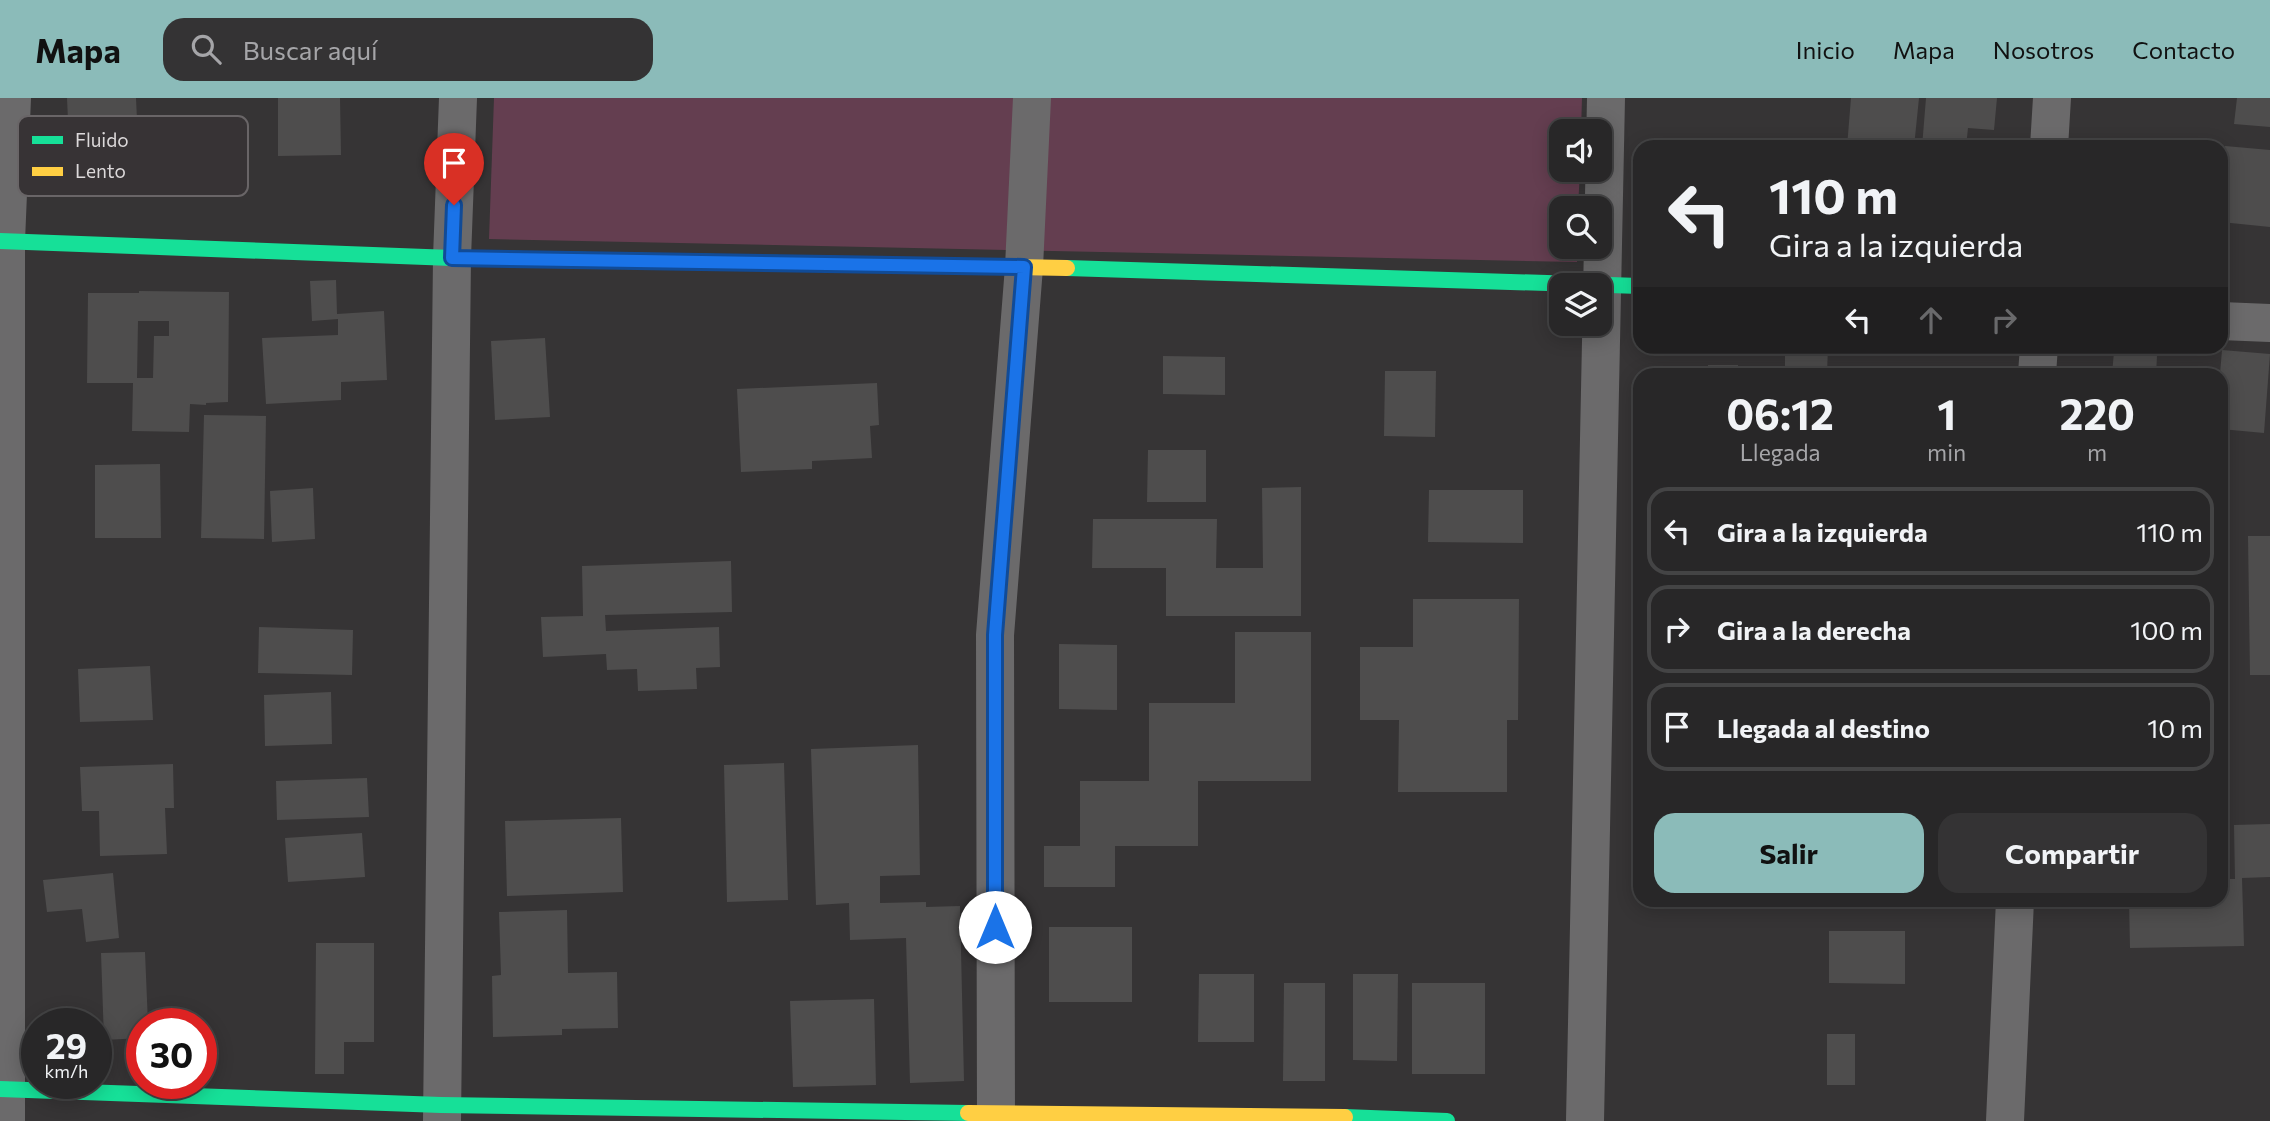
<!DOCTYPE html>
<html lang="es">
<meta charset="utf-8">
<style>
:root{--surface:#282728;--page:#343334;--text:#f1f3f6;--muted:#a5a5a8;--line:#444445;--accent:#8bbbb9}
body{margin:0;font-family:Commissioner,sans-serif;background:var(--page);color:var(--text);height:100vh;display:flex;flex-direction:column;font-size:26px;white-space:nowrap}
*{box-sizing:border-box;margin:0}
p{font-size:23px;color:var(--muted)}
.icon{flex:none;width:38px;height:38px;fill:none;stroke:currentColor;stroke-width:2;stroke-linecap:round;stroke-linejoin:round}
.map{position:relative;flex:1;overflow:hidden}
.details{position:absolute;left:1633px;top:270px;width:595px;height:539px;display:flex;flex-direction:column;background:var(--surface);border-radius:21px;box-shadow:0 4px 18px #0003,0 0 0 2px var(--line)}
.details>*{flex:none}
.banner{position:absolute;left:1633px;top:42px;width:595px;height:214px;border-radius:21px;box-shadow:0 4px 18px #0003,0 0 0 2px var(--line);background:#282728;color:var(--text);overflow:hidden}
.fabs{position:absolute;left:1549px;top:21px;display:grid;gap:14px}
.fabs a{display:grid;place-items:center;width:63px;height:63px;border-radius:14px;background:var(--surface);box-shadow:0 4px 18px #0003,0 0 0 2px var(--line);font-size:35px}
.speed{position:absolute;left:21px;top:910px;display:flex;gap:14px;font-size:35px;font-weight:700;text-align:center}
.speed>*{display:grid;place-content:center;width:91px;height:91px;border-radius:50%;background:var(--surface);box-shadow:0 4px 18px #0003,0 0 0 2px var(--line);line-height:1}
.speed small{font-size:18px;font-weight:400}
.speed .limit{border:10px solid #d22;background:#fff;color:#111}
.pin{position:absolute;display:grid;place-items:center;width:60px;height:60px;color:#fff;margin:-72px -30px;border-radius:50% 50% 50% 0;rotate:-45deg;box-shadow:0 0 7px #0007}
.pin .icon{rotate:45deg}
.me{position:absolute;width:77px;margin:-38px;rotate:0deg;stroke-linejoin:round;filter:drop-shadow(0 0 5px #0008)}
.turn{display:flex;align-items:center;gap:24px;height:147px;padding:0 21px;font-size:32px}
.turn .icon{width:91px;height:91px;stroke-width:2.5}
.turn b{display:block;font-size:49px;line-height:60px}
.lanes{display:flex;align-items:center;height:66px;padding:0 21px;background:#0003;justify-content:center;gap:35px;direction:ltr}
.lanes .off{opacity:.35}
.eta{display:flex;justify-content:space-evenly;align-items:center;height:119px;text-align:center}
.eta b{font-size:42px;font-weight:700;line-height:49px}
.primary-button{display:flex;gap:14px;margin-top:auto;padding:14px 21px}
.primary-button a{flex:1;height:80px;border-radius:21px;background:var(--accent);color:#111;font-size:28px;font-weight:700;line-height:80px;text-align:center}
.primary-button a+a{background:var(--page);color:var(--text)}
ul{padding:0;list-style:none}
li{display:flex;align-items:center;gap:21px;height:88px;margin:0 14px 10px;padding:0 7px;border:4px solid var(--line);border-radius:21px}
li div{flex:1}
li b{display:block;font-size:26px}
li em{font-style:normal}
header{display:flex;align-items:center;gap:42px;box-sizing:border-box;height:98px;padding:0 35px;background:var(--accent);color:#111}
header strong{font-size:33px}
nav{display:flex;gap:38px;margin-inline-start:auto;font-size:24px}
.search{width:490px;height:63px;background:var(--page);display:flex;align-items:center;gap:18px;box-sizing:border-box;padding:0 24px;border-radius:21px;color:var(--muted);font-size:26px}
.map>svg:first-child{display:block}
</style>
<header>
<strong>Mapa</strong>
<div class="search"><svg class="icon" aria-label="search" viewBox="0 0 24 24"><circle cx="10" cy="10" r="6"/><path d="M15 15l6 6"/></svg>Buscar aquí</div>
<nav><a>Inicio</a><a>Mapa</a><a>Nosotros</a><a>Contacto</a></nav>
</header>
<div class="map">
<svg width="2270" height="1023" viewBox="0 0 2270 1023">
<rect width="100%" height="100%" fill="#363435"/>
<path fill="#643e50" d="M494 0H1582L1581 33H1561V72H1580L1578 110H1561V149H1577V164L489 141Z"/>
<g fill="#4e4d4d" fill-rule="evenodd">
<path d="M67 0H136L138 43 69 45Z"/>
<path d="M278 0H340L341 57 278 58Z"/>
<path d="M1851 0H1919L1914 49H1847Z"/>
<path d="M1926 0H1997L1994 32 1968 30 1966 49H1922Z"/>
<path d="M2237 0H2270V29L2234 26Z"/>
<path d="M2225 48 2270 52V129L2221 124Z"/>
<path d="M336 182 337 216 384 213 387 282 341 284V302L266 306 262 240 338 237V221L312 223 310 183Z"/>
<path d="M139 193 229 194 228 304 206 305V307L190 306 189 334 132 333 133 285H87L88 195H139ZM138 223H169V238H154L153 280H137Z"/>
<path d="M545 240 550 319 495 322 491 243Z"/>
<path d="M1785 248H1828L1827 276H1785Z"/>
<path d="M2222 252 2270 256 2264 335 2221 331 2220 276Z"/>
<path d="M2114 254 2157 258 2156 276H2112Z"/>
<path d="M1163 258 1225 259V297L1163 296Z"/>
<rect x="1708" y="267" width="30" height="9"/>
<path d="M1385 273H1436L1435 339 1384 338Z"/>
<path d="M877 285 879 327 870 328 872 360 812 363V371L741 374 737 291Z"/>
<path d="M204 317 266 318 264 441 201 440Z"/>
<path d="M1148 352H1206V404H1147Z"/>
<path d="M160 366 161 440H95V367Z"/>
<path d="M1301 389V518H1166V470H1092L1093 421H1217L1216 470H1263L1262 390Z"/>
<path d="M313 390 315 441 272 444 270 393Z"/>
<path d="M1429 392H1523V445L1428 444Z"/>
<path d="M2248 438H2270V577H2250Z"/>
<path d="M731 463 732 514 605 517 606 533 719 529 720 569 696 570 697 591 638 593 637 571 607 572 606 556 543 559 541 519 583 518 582 468Z"/>
<path d="M1413 501H1519L1518 622H1507V694H1398L1399 622H1360V549H1413Z"/>
<path d="M259 529 353 532 352 577 258 575Z"/>
<path d="M1235 534H1311V683H1198V748H1115V789H1044V748H1080V683H1149V605H1235Z"/>
<path d="M1059 546 1117 547V612L1059 611Z"/>
<path d="M150 568 153 622 80 624 78 571Z"/>
<path d="M331 594 332 646 265 648 264 597Z"/>
<path d="M918 647 920 777 880 778V805L926 804V809L960 808 964 983 910 985 906 840 850 842 849 805 816 807 811 651Z"/>
<path d="M784 665 788 802 727 804 724 667Z"/>
<path d="M173 666 174 710H165L167 756 100 758 99 713H82L80 669Z"/>
<path d="M367 680 369 719 277 722 276 683Z"/>
<path d="M621 720 623 794 507 798 505 723Z"/>
<path d="M2270 726V779L2242 780 2244 848 2130 850 2129 802H2221V781H2235L2234 727Z"/>
<path d="M362 735 365 779 288 784 285 740Z"/>
<path d="M113 775 119 840 86 844 82 811 47 814 43 782Z"/>
<path d="M567 812 568 875 617 874 618 930 562 931V937L493 939 492 878 501 877 499 814Z"/>
<rect x="1049" y="829" width="83" height="75"/>
<path d="M1829 833H1905V886L1829 885Z"/>
<path d="M316 845H374V944H344V976H315Z"/>
<path d="M145 854 148 926H142V940L104 942 101 855Z"/>
<path d="M1199 876H1254V944H1198Z"/>
<path d="M1353 876H1398L1397 963 1353 962Z"/>
<path d="M1284 885H1325V983H1283Z"/>
<rect x="1412" y="885" width="73" height="91"/>
<path d="M874 901 876 987 793 989 790 903Z"/>
<rect x="1827" y="936" width="28" height="51"/>
</g>
<g fill="none" stroke-linecap="round" stroke-linejoin="round">
<g stroke="#6b6a6b" stroke-width="38">
<path d="M2049 49 2052 0"/>
<path d="M2221 223 2270 225"/>
<path d="M2037 276 2039 248"/>
<path d="M6 1023V143L12 0"/>
<path d="M442 1023 452 160 458 0"/>
<path d="M996 1023 995 537 1024 169 1032 0"/>
<path d="M1585 1023 1606 0"/>
<path d="M2005 1023 2015 802"/>
</g>
<g stroke="#16e098" stroke-width="16">
<path d="M0 143 452 160 781 165"/>
<path d="M1067 170 1640 188"/>
<path d="M0 991 441 1007 968 1015"/>
<path d="M1345 1019 1447 1023"/>
</g>
<g stroke="#ffcf43" stroke-width="16">
<path d="M781 165 1067 170"/>
<path d="M968 1015 1345 1019"/>
</g>
</g>
<g fill="none" stroke-linecap="round" stroke-linejoin="round">
<g stroke="#114b97" stroke-width="18">
<path id="route" d="M454 107 452 160 1024 169 995 537V829"/>
</g>
<use href="#route" stroke="#1a73e8" stroke-width="12"/>
</g>
<rect x="18" y="18" width="230" height="80" rx="10" fill="#373335" stroke="#696567" stroke-width="2"/>
<rect x="32" y="38" width="31" height="8" fill="#16e098"/>
<rect x="32" y="69" width="31" height="9" fill="#ffcf43"/>
<g font-size="19" fill="#dcd9da">
<text x="75" y="49">Fluido</text>
<text x="75" y="80">Lento</text>
</g>
</svg>
<div class="fabs">
<a><svg class="icon" aria-label="sound" viewBox="0 0 24 24"><path d="M4 9h4l5-4v14l-5-4H4zM17 9q2 3 0 6"/></svg></a>
<a><svg class="icon" aria-label="search" viewBox="0 0 24 24"><circle cx="10" cy="10" r="6"/><path d="M15 15l6 6"/></svg></a>
<a><svg class="icon" aria-label="layers" viewBox="0 0 24 24"><path d="M12 4l9 5-9 5-9-5zM3 14l9 5 9-5"/></svg></a>
</div>
<div class="speed"><div>29<small>km/h</small></div><div class="limit">30</div></div>
<div class="pin" style="left:454px;top:107px;background:#d93025"><svg class="icon" aria-label="arrive" viewBox="0 0 24 24"><path d="M6 21V4h12l-3 4 3 4H6"/></svg></div>
<svg class="me" style="left:995px;top:829px" viewBox="-20 -20 40 40"><circle r="19" fill="#fff"/><path d="M0-13L10 11 0 6-10 11z" fill="#1a73e8"/></svg>
<div class="banner">
<div class="turn"><svg class="icon" aria-label="left" viewBox="0 0 24 24"><path d="M17 20v-9H6M10 6l-5 5 5 5"/></svg><div><b>110 m</b>Gira a la izquierda</div></div>
<div class="lanes"><svg class="icon" aria-label="left" viewBox="0 0 24 24"><path d="M17 20v-9H6M10 6l-5 5 5 5"/></svg><svg class="icon off" aria-label="ahead" viewBox="0 0 24 24"><path d="M12 20V5M6 11l6-6 6 6"/></svg><svg class="icon off" aria-label="right" viewBox="0 0 24 24"><path d="M7 20v-9h11M14 6l5 5-5 5"/></svg></div>
</div>
<section class="details">
<div class="eta">
<div><b>06:12</b><p>Llegada</p></div>
<div><b>1</b><p>min</p></div>
<div><b>220</b><p>m</p></div>
</div>
<ul>
<li><svg class="icon" aria-label="left" viewBox="0 0 24 24"><path d="M17 20v-9H6M10 6l-5 5 5 5"/></svg><div><b>Gira a la izquierda</b></div><em>110 m</em></li>
<li><svg class="icon" aria-label="right" viewBox="0 0 24 24"><path d="M7 20v-9h11M14 6l5 5-5 5"/></svg><div><b>Gira a la derecha</b></div><em>100 m</em></li>
<li><svg class="icon" aria-label="arrive" viewBox="0 0 24 24"><path d="M6 21V4h12l-3 4 3 4H6"/></svg><div><b>Llegada al destino</b></div><em>10 m</em></li>
</ul>
<div class="primary-button"><a>Salir</a><a>Compartir</a></div>
</section>
</div>
